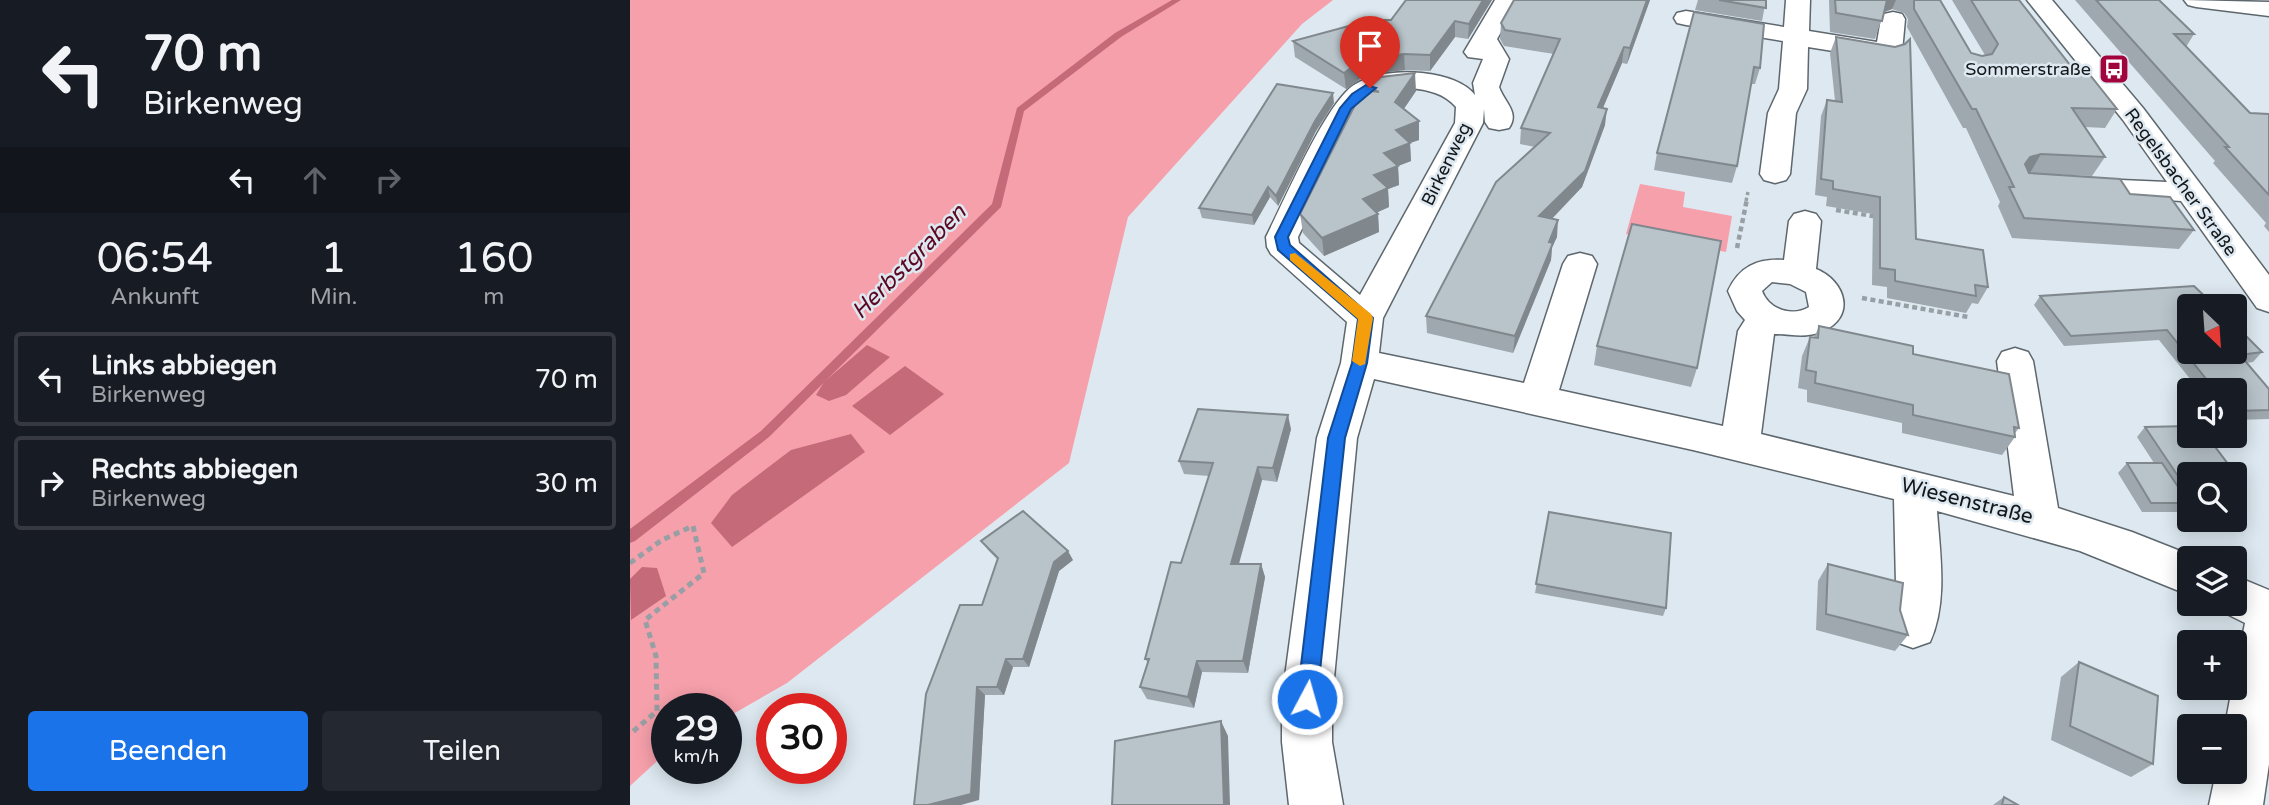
<!DOCTYPE html>
<html lang="de">
<meta charset="utf-8">
<style>
:root{--surface:#171b24;--page:#242831;--text:#f1f3f6;--muted:#9ea1a6;--line:#363941;--accent:#1a73e8}
body{margin:0;font-family:"Varela Round",sans-serif;background:var(--page);color:var(--text);height:100vh;display:flex;flex-direction:column;font-size:26px;white-space:nowrap}
*{box-sizing:border-box;margin:0}
p{font-size:23px;color:var(--muted)}
.icon{flex:none;width:38px;height:38px;fill:none;stroke:currentColor;stroke-width:2;stroke-linecap:round;stroke-linejoin:round}
.map{position:relative;flex:1;overflow:hidden}
.drawer{display:flex;flex-direction:column;background:var(--surface);width:630px}
.drawer>*{flex:none}
.top-card{background:#171b24;color:var(--text);overflow:hidden}
.needle{width:46px;rotate:155deg}
.tools{position:absolute;left:1547px;top:294px;display:grid;gap:14px}
.tools a{display:grid;place-items:center;width:70px;height:70px;border-radius:7px;background:var(--surface);box-shadow:0 4px 18px #0003;font-size:35px}
.speed{position:absolute;left:21px;top:693px;display:flex;gap:14px;font-size:35px;font-weight:700;text-align:center}
.speed>*{display:grid;place-content:center;width:91px;height:91px;border-radius:50%;background:var(--surface);box-shadow:0 4px 18px #0003;line-height:1}
.speed small{font-size:18px;font-weight:400}
.speed .limit{border:10px solid #d22;background:#fff;color:#111}
.pin{position:absolute;display:grid;place-items:center;width:60px;height:60px;color:#fff;margin:-72px -30px;border-radius:50% 50% 50% 0;rotate:-45deg;box-shadow:0 0 7px #0007}
.pin .icon{rotate:45deg}
.me{position:absolute;width:77px;margin:-38px;rotate:6deg;stroke-linejoin:round;filter:drop-shadow(0 0 5px #0008)}
.turn{display:flex;align-items:center;gap:24px;height:147px;padding:0 28px;font-size:32px}
.turn .icon{width:91px;height:91px;stroke-width:2.5}
.turn b{display:block;font-size:49px;line-height:60px}
.lanes{display:flex;align-items:center;height:66px;padding:0 28px;background:#0003;justify-content:center;gap:35px;direction:ltr}
.lanes .off{opacity:.35}
.eta{display:flex;justify-content:space-evenly;align-items:center;height:119px;text-align:center}
.eta b{font-size:42px;font-weight:600;line-height:49px}
.primary-button{display:flex;gap:14px;margin-top:auto;padding:14px 28px}
.primary-button a{flex:1;height:80px;border-radius:7px;background:var(--accent);color:#fff;font-size:28px;font-weight:600;line-height:80px;text-align:center}
.primary-button a+a{background:var(--page);color:var(--text)}
ul{padding:0;list-style:none}
li{display:flex;align-items:center;gap:21px;height:94px;margin:0 14px 10px;padding:0 14px;border:4px solid var(--line);border-radius:7px}
li div{flex:1}
li b{display:block;font-size:26px}
li em{font-style:normal}
main{display:flex;flex:1;min-height:0}
.map>svg:first-child{display:block}
</style>
<main>
<section class="drawer">
<div class="top-card">
<div class="turn"><svg class="icon" aria-label="left" viewBox="0 0 24 24"><path d="M17 20v-9H6M10 6l-5 5 5 5"/></svg><div><b>70 m</b>Birkenweg</div></div>
<div class="lanes"><svg class="icon" aria-label="left" viewBox="0 0 24 24"><path d="M17 20v-9H6M10 6l-5 5 5 5"/></svg><svg class="icon off" aria-label="ahead" viewBox="0 0 24 24"><path d="M12 20V5M6 11l6-6 6 6"/></svg><svg class="icon off" aria-label="right" viewBox="0 0 24 24"><path d="M7 20v-9h11M14 6l5 5-5 5"/></svg></div>
</div>
<div class="eta">
<div><b>06:54</b><p>Ankunft</p></div>
<div><b>1</b><p>Min.</p></div>
<div><b>160</b><p>m</p></div>
</div>
<ul>
<li><svg class="icon" aria-label="left" viewBox="0 0 24 24"><path d="M17 20v-9H6M10 6l-5 5 5 5"/></svg><div><b>Links abbiegen</b><p>Birkenweg</p></div><em>70 m</em></li>
<li><svg class="icon" aria-label="right" viewBox="0 0 24 24"><path d="M7 20v-9h11M14 6l5 5-5 5"/></svg><div><b>Rechts abbiegen</b><p>Birkenweg</p></div><em>30 m</em></li>
</ul>
<div class="primary-button"><a>Beenden</a><a>Teilen</a></div>
</section>
<div class="map">
<svg width="1639" height="805" viewBox="0 0 1639 805">
<rect width="100%" height="100%" fill="#dde8f0"/>
<g fill="#f6a0ab">
<path d="M0 0H703L672 24 498 217 439 463 157 683 96 718V709H37V752L0 786Z"/>
<path d="M1010 184 1055 192 1053 207 1102 216 1096 252 996 234Z"/>
</g>
<g fill="#c46a78">
<path d="M237 345 260 357 216 395 199 401 186 395 194 382Z"/>
<path d="M275 366 314 394 260 435 222 406Z"/>
<path d="M221 434 235 452 102 547 81 523 102 495 161 450Z"/>
<path d="M12 567 27 568 36 596 1 620 0 579Z"/>
</g>
<g fill="none" stroke-linecap="round" stroke-linejoin="round">
<path fill="#c46a78" fill-rule="evenodd" d="M542 0H551L491 37 394 111 371 207 139 437 5 541 0 543V529L131 431 362 204 387 108 485 33Z"/>
<g stroke="#5d676d" stroke-width="3">
<g id="minor">
<path d="M865 0H889L867 39 879 59 869 87C874 102 890 112 879 128L869 130 859 128 855 122 854 109 853 123 753 318 749 353 894 383 933 264 938 256 950 253 962 256 967 264 929 390 1093 426 1108 331 1115 320 1107 311 1098 291C1109 267 1127 258 1154 260L1159 221 1164 214 1175 211 1186 214 1191 221 1186 269C1216 281 1226 317 1193 331 1176 339 1160 334 1144 334L1131 434 1384 496 1367 361 1372 352 1385 348 1398 352 1403 361 1428 508 1502 532 1568 558H1559V595L1450 551 1307 511C1310 554 1318 602 1300 642L1283 648 1266 642 1260 627 1266 584 1264 499 1063 450 744 379 727 438 702 699V742L713 805H659L652 742V699L687 438 711 363 717 322 641 254 637 247 636 237C654 202 695 104 724 85 743 73 770 71 792 73 810 75 833 80 845 95L843 83 853 59 838 57 834 52ZM780 88C798 90 814 93 826 107L825 123 730 295 669 243 668 237 729 111 751 93ZM1142 282 1160 284 1176 292 1179 307C1163 317 1139 310 1132 291Z"/>
<path d="M1156 0H1180L1179 31 1247 42 1251 19 1254 14 1263 12 1272 14 1275 19 1272 52 1268 57 1259 60 1178 47 1177 89 1166 113 1160 174 1156 180 1145 183 1134 180 1130 174 1138 113 1149 89 1153 41 1056 25 1047 23 1044 18 1047 13 1056 11 1154 27Z"/>
<path d="M1397 0H1422L1513 108 1639 275V312L1627 308 1551 201 1434 193 1430 187 1434 181 1445 178 1537 182 1493 120Z"/>
<path d="M1554 0 1639 2V16L1566 7 1558 5Z"/>
<path d="M1605 576 1639 590V764L1633 805H1579L1586 772H1605V726H1595L1602 688H1605V673L1615 623 1589 610 1586 604H1605Z"/>
</g>
</g>
<path stroke="#979fa5" stroke-width="3.5" stroke-dasharray="3.5 2.5" stroke-linecap="butt" d="M1116 201 1118 192"/>
<g stroke="#979fa5" stroke-width="4.5" stroke-dasharray="5 3.5" stroke-linecap="butt">
<path d="M1206 210 1249 217"/>
<path d="M1107 248 1117 199"/>
<path d="M1232 298 1338 317"/>
</g>
<path stroke="#979fa5" stroke-width="5" stroke-dasharray="6 4.5" stroke-linecap="butt" d="M0 563 32 540 63 526 74 573 15 620 26 656 27 711 0 734"/>
<use href="#minor" fill="#fff" fill-rule="evenodd"/>
</g>
<g fill="#9ea8ae">
<path d="M862 0 838 39 825 37 800 71 775 70 748 73 730 79 716 89 665 57 663 41Z"/>
<path d="M1020 0 997 64 992 63 973 108 975 125 952 187 922 219 927 237 922 247 921 260 883 353 797 333 796 316 905 147 890 144 891 128 924 54 874 46 870 39 871 23Z"/>
<path d="M1068 0H1136L1132 21 1065 10Z"/>
<path d="M1199 0H1310L1341 53 1352 56 1355 55 1322 0H1389L1444 70 1487 109 1475 128 1455 127 1475 157 1462 176 1415 174 1500 194 1564 230 1549 249 1382 238 1368 206 1370 202 1336 128H1333L1277 27 1278 19 1274 13 1262 9 1254 12 1245 39 1200 32Z"/>
<path d="M1445 0H1529L1564 34 1556 47 1620 113 1639 114V232L1634 226 1636 223 1583 163 1585 161Z"/>
<path d="M1064 12 1130 68 1125 84H1121L1107 166 1102 183 1024 170 1027 153Z"/>
<path d="M1206 37 1286 239 1358 287 1348 304 1342 303 1336 313 1257 298V287L1242 285 1243 214 1196 206 1197 197 1185 195 1191 116 1197 100 1205 101 1200 53Z"/>
<path d="M740 87 786 91 774 109 789 140 780 143 781 161 768 166 769 185 758 189 759 207 747 212 748 214 749 232 694 256 673 233 670 214 740 91Z"/>
<path d="M704 103 686 131 648 206 640 197 624 225 572 218 569 208Z"/>
<path d="M1410 296 1632 352 1623 362 1616 363 1639 389V419L1605 420V390H1569L1529 340 1434 346 1404 305Z"/>
<path d="M1189 326 1283 354 1389 428 1385 433V437L1372 455 1272 433V423L1177 402V390L1168 388 1172 356 1180 337 1184 338Z"/>
<path d="M967 346 1067 368 1061 387 964 365Z"/>
<path d="M1559 426V436H1577L1610 480 1605 485V474H1559V491H1551L1559 503 1549 512H1512L1488 473 1497 463H1524L1507 437 1515 427Z"/>
<path d="M661 429 647 482 632 480 609 564H631L635 577 618 673 572 672 564 708 517 699 510 687 518 663 515 659 551 563 579 476 554 474 549 461Z"/>
<path d="M919 512 1036 608 1033 616 905 593Z"/>
<path d="M351 541 443 560 429 571 399 667H383L374 695H355L349 800 296 694 352 605 368 560 358 550Z"/>
<path d="M1198 564 1270 610 1278 635 1265 651 1186 630 1188 581Z"/>
<path d="M1449 662 1523 764 1501 777 1421 740 1431 677Z"/>
<path d="M1374 797 1388 805H1363Z"/>
</g>
<g fill="#81888d">
<path d="M853 0H862L838 39 839 24Z"/>
<path d="M1017 0H1020L997 64 1000 48Z"/>
<path d="M1256 0H1266L1262 9 1252 13Z"/>
<path d="M825 21V37L800 71V55Z"/>
<path d="M994 47 992 63 966 124 968 107Z"/>
<path d="M774 54 775 70 748 73 730 79 716 89 714 73 729 62 747 57Z"/>
<path d="M785 73 786 91 766 120 765 102Z"/>
<path d="M703 93 704 103 686 131 648 206 646 196 685 121Z"/>
<path d="M977 109 975 125 952 187 908 233 909 216Z"/>
<path d="M789 121V140L780 143 781 161 755 171 754 153 766 130Z"/>
<path d="M1411 154 1400 173 1389 176 1395 164 1400 157Z"/>
<path d="M768 166 769 185 758 189 759 207 735 218 733 199 744 175Z"/>
<path d="M638 187 640 197 624 225 622 215Z"/>
<path d="M748 214 749 232 694 256 692 238Z"/>
<path d="M928 220 927 237 922 247 921 260 883 353 885 336 919 242Z"/>
<path d="M658 415 661 429 647 482 643 468Z"/>
<path d="M628 467 632 480 605 577 601 564Z"/>
<path d="M438 551 443 560 429 571 399 667 393 659 424 562Z"/>
<path d="M631 564 635 577 618 673 613 661Z"/>
<path d="M376 659 383 667 374 695 367 687Z"/>
<path d="M567 661 572 672 564 708 558 697Z"/>
<path d="M347 687 355 695 349 800 331 805H298Z"/>
<path d="M591 721 598 736 600 805H594Z"/>
</g>
<g fill="#b8c3ca" stroke="#81888d" stroke-width="2">
<path d="M776 0H853L839 24 825 21 800 55 774 54 747 57 729 62 714 73 663 41 741 20H761Z"/>
<path d="M884 0H1017L1000 48 994 47 968 107 977 109 955 171 909 216 928 220 919 242 923 243 885 336 796 316 866 182 920 133 891 128 930 39 875 30 871 23Z"/>
<path d="M1089 0H1136V8Z"/>
<path d="M1205 0H1257L1252 21 1206 13Z"/>
<path d="M1284 0H1310L1341 53 1352 56 1362 54 1368 44 1341 0H1389L1444 70H1456L1487 109 1442 108 1475 157 1411 154 1400 157 1395 164 1399 173 1490 179 1500 194 1540 197 1564 230 1394 218 1379 187H1384L1346 109H1342L1284 9Z"/>
<path d="M1466 0H1529L1564 34H1544L1620 113 1639 114V195L1595 147H1599Z"/>
<path d="M1064 12 1134 24 1130 68 1124 67 1107 166 1027 153Z"/>
<path d="M1206 37 1265 47 1275 44 1280 39 1286 239 1353 250 1358 287 1345 285 1346 296 1265 281V270L1250 268V197L1203 189V181L1191 179 1197 100 1212 102Z"/>
<path d="M785 73 765 102 789 121 766 130 780 143 754 153 768 166 744 175 758 188 733 199 748 214 692 238 670 214 730 95 735 90 749 92 740 87 751 77Z"/>
<path d="M647 84 703 93 685 121 646 196 638 187 622 215 569 208Z"/>
<path d="M1002 224 1091 241 1067 368 967 346Z"/>
<path d="M1564 286 1585 306H1559V352H1605V325L1632 352 1610 355 1639 389V410L1605 411V390H1585L1537 330 1441 336 1410 296Z"/>
<path d="M1189 326 1283 346V354L1379 374 1389 428 1384 427 1385 437 1283 415V405L1185 383 1186 372 1176 370 1180 337 1188 338Z"/>
<path d="M568 409 658 415 643 468 628 467 601 564H631L613 661H567L558 697 510 687 519 659H515L541 562 551 563 583 463 549 461Z"/>
<path d="M1559 426V436H1577L1610 480H1605V474H1559V481L1552 482 1515 427Z"/>
<path d="M1497 463H1532L1559 503H1521Z"/>
<path d="M393 511 438 551 424 562 393 659H376L367 687H347L341 794 298 805H284L296 694 330 605H352L368 558 351 541Z"/>
<path d="M919 512 1041 533 1036 608 906 584Z"/>
<path d="M1198 564 1273 583 1270 610 1278 635 1196 614Z"/>
<path d="M1449 662 1528 696 1523 764 1440 726Z"/>
<path d="M591 721 594 805H482L485 741Z"/>
<path d="M1374 797 1388 805H1372Z"/>
</g>
<path fill="#1a73e8" stroke="#114b97" stroke-width="2" d="M736 85 746 88 721 109 658 237 660 245 743 318 737 363 715 438 687 699 684 706 677 709 670 706 667 699 698 438 722 363 728 319 648 250 645 237 710 108 722 94Z"/>
<path fill="#f59e0b" d="M665 253 741 314 743 318 735 364 730 366 722 361 728 319 660 260V254Z"/>
<defs>
<g id="bus-square" transform="scale(1.575)"><rect x="-9" y="-9" width="18" height="18" rx="4" fill="#a2053d" stroke="#dde8f0"/><path d="M-5-6H5V4H4V6H2V4H-2V6H-4V4H-5ZM-3.5-4V0h7V-4ZM-3.5 1.2v1.5H-2V1.2ZM2 1.2v1.5H3.5V1.2Z" fill="#fff"/></g>
</defs>
<g fill-rule="evenodd">
<use href="#bus-square" x="1484" y="69"/>
</g>
<g text-anchor="middle" dominant-baseline="central" stroke-width="5" stroke-linejoin="round" paint-order="stroke">
<g font-size="18" fill="#131719" stroke="#dde8f0" text-anchor="end">
<text x="1461" y="69">Sommerstraße</text>
</g>
<g font-size="18" fill="#131719" stroke="#dde8f0">
<text transform="translate(816 164) rotate(-64)">Birkenweg</text>
<text transform="translate(1551 182) rotate(54)">Regelsbacher Straße</text>
</g>
<g font-size="21" fill="#131719" stroke="#dde8f0">
<text transform="translate(1337 501) rotate(14)">Wiesenstraße</text>
</g>
<g font-size="23" font-style="italic" fill="#5c0721" stroke="#dde8f0">
<text transform="translate(279 262) rotate(-45)">Herbstgraben</text>
</g>
</g>
</svg>
<div class="tools">
<a><svg class="needle" viewBox="-14 -14 28 28"><path d="M0-13l5 13h-10z" fill="#e53935"/><path d="M0 13l5-13h-10z" fill="#9ea1a6"/></svg></a>
<a><svg class="icon" aria-label="sound" viewBox="0 0 24 24"><path d="M4 9h4l5-4v14l-5-4H4zM17 9q2 3 0 6"/></svg></a>
<a><svg class="icon" aria-label="search" viewBox="0 0 24 24"><circle cx="10" cy="10" r="6"/><path d="M15 15l6 6"/></svg></a>
<a><svg class="icon" aria-label="layers" viewBox="0 0 24 24"><path d="M12 4l9 5-9 5-9-5zM3 14l9 5 9-5"/></svg></a>
<a>+</a>
<a>−</a>
</div>
<div class="speed"><div>29<small>km/h</small></div><div class="limit">30</div></div>
<div class="pin" style="left:740px;top:88px;background:#d93025"><svg class="icon" aria-label="arrive" viewBox="0 0 24 24"><path d="M6 21V4h12l-3 4 3 4H6"/></svg></div>
<svg class="me" style="left:677px;top:699px" viewBox="-20 -20 40 40"><circle r="17" fill="#1a73e8" stroke="#fff" stroke-width="3"/><path d="M0-11L8 9 0 5-8 9z" fill="#fff"/></svg>
</div>
</main>
